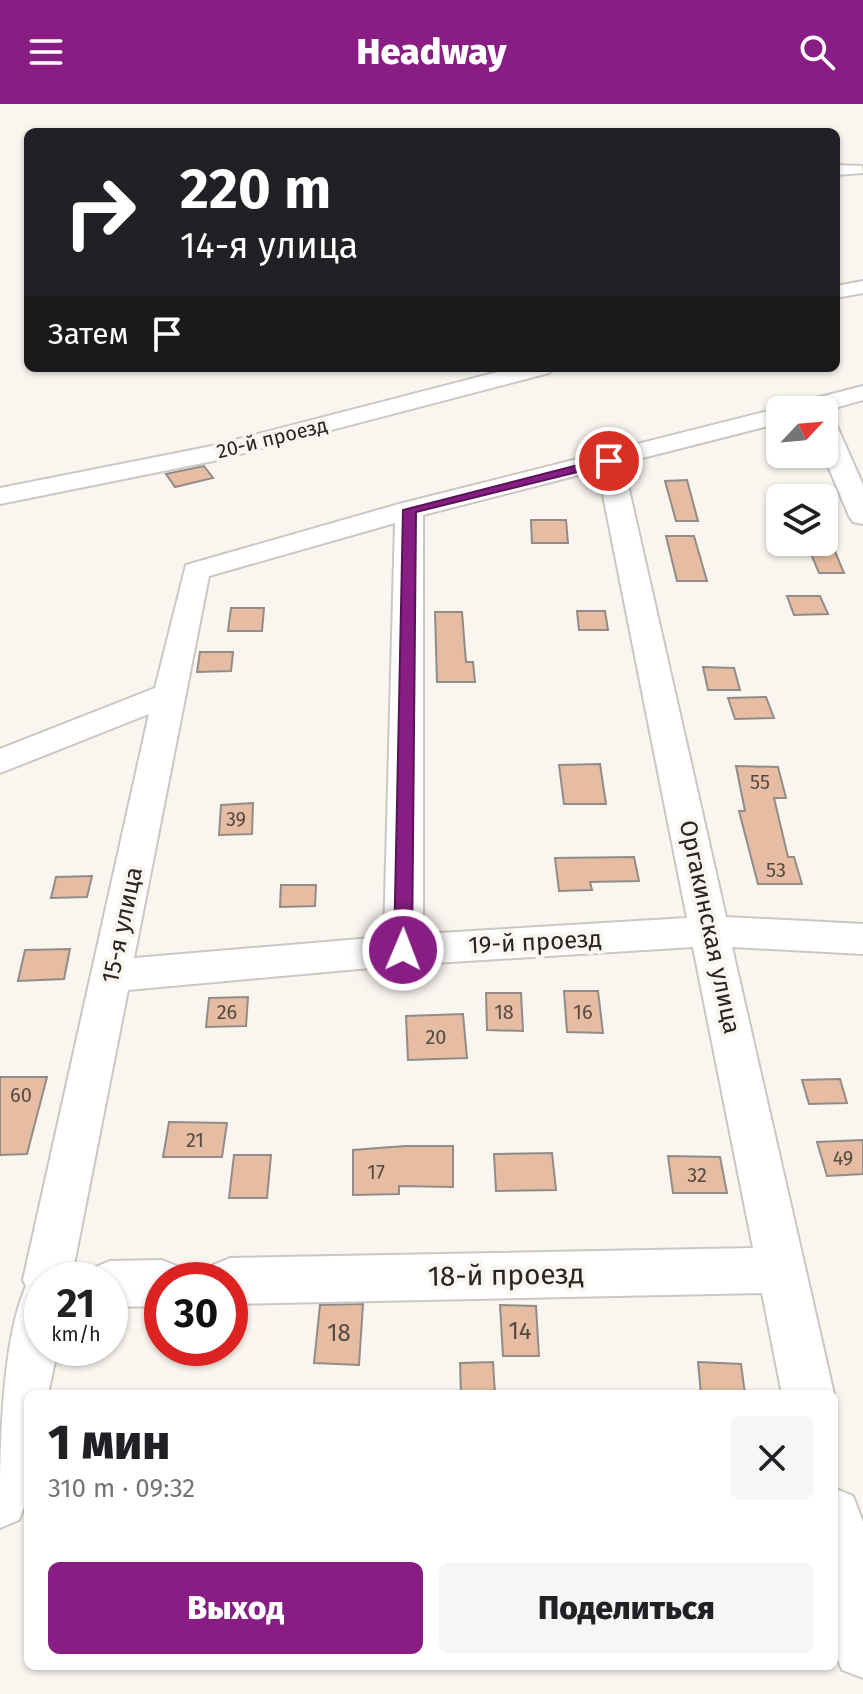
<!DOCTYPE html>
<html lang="ru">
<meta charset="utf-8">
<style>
:root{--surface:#fff;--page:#f6f6f6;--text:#202124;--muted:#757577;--accent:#881e84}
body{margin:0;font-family:"Fira Sans",sans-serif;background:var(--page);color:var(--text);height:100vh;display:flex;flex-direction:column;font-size:30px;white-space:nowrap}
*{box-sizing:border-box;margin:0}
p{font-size:26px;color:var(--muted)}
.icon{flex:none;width:44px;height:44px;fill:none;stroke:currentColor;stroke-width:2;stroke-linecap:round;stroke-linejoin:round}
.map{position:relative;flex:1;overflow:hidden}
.side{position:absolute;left:24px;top:1286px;width:814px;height:280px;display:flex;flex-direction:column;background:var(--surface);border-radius:12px;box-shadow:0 2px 6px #0004}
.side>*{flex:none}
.banner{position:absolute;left:24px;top:24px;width:816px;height:244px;border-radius:12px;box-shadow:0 2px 6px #0004;background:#202124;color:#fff;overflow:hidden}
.needle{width:52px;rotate:64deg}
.tools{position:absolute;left:766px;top:292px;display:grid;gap:16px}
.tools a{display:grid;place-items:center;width:72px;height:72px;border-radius:12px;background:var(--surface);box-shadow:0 2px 6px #0004;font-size:40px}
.speed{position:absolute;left:24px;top:1158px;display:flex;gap:16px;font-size:40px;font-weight:700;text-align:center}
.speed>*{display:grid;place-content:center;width:104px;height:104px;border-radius:50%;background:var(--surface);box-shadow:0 2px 6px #0004;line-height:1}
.speed small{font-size:20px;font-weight:400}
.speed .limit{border:12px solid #d22;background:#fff;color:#111}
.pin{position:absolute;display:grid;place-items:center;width:68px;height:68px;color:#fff;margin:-34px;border:4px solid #fff;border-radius:50%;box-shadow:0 2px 8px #0007}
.me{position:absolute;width:88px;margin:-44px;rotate:1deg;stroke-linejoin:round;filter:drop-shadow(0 0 6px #0008)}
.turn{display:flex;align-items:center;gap:28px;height:168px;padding:0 24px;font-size:36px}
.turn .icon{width:104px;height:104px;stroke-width:2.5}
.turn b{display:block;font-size:56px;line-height:68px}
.then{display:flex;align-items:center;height:76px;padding:0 24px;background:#0003;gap:16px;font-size:30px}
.round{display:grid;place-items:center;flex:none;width:84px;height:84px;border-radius:12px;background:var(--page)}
.overview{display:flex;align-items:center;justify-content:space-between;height:136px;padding:0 24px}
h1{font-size:48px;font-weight:800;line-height:60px}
.button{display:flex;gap:16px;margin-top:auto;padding:16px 24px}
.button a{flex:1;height:92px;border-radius:12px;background:var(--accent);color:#fff;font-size:32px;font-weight:800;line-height:92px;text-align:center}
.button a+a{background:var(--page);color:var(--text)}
header{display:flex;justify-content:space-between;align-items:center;height:104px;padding:0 24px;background:var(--accent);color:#fff;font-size:36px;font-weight:800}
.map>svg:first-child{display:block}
</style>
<header><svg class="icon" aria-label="menu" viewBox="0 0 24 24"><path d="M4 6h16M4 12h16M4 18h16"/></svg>Headway<svg class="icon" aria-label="search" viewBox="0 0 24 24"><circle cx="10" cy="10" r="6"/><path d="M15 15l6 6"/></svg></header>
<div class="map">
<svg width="863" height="1590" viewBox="0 0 863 1590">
<rect width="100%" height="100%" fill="#f9f5ef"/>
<g fill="#e6bca3" stroke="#928c88" stroke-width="2">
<path d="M204 362 213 374 175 383 166 370Z"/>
<path d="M687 376 698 417H676L665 377Z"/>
<path d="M531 416H566L568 439H532Z"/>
<path d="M666 432H694L707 477H677Z"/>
<path d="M806 438H831L844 469H819Z"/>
<path d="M787 492H820L828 510 794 511Z"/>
<path d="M231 504H264L262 527H228Z"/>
<path d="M577 507H605L608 526H579Z"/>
<path d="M435 508H462L466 558H473L475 578H437Z"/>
<path d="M200 548H233L231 567 197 568Z"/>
<path d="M703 563 734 564 740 586H708Z"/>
<path d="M766 593 774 614 735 615 728 594Z"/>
<path d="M600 660 606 700H564L559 661Z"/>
<path d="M736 662 778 663 786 694H774L788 753H794L802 780H758L739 707H745Z"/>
<path d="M253 699 252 730 219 731 221 701Z"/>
<path d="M634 753 639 777 590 778 592 786 559 787 555 754Z"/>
<path d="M92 772 87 793 51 794 56 773Z"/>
<path d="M281 781H316L315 802 280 803Z"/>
<path d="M70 845 64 875 18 877 25 846Z"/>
<path d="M564 887H598L603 929 567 928Z"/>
<path d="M486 889H521L523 927 487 926Z"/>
<path d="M248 893 246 922 206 923 209 894Z"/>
<path d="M463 910 467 954 408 956 406 912Z"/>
<path d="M0 973H47L27 1050 0 1051Z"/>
<path d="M840 975 847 999 809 1000 802 976Z"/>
<path d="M169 1018 227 1019 222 1053H163Z"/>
<path d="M863 1036V1070L827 1072 817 1038Z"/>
<path d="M405 1042H453V1083L399 1082V1090L353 1091V1046Z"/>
<path d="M552 1049 556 1086 496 1087 494 1050Z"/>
<path d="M234 1051H271L267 1094H229Z"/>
<path d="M668 1052 720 1053 727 1089H673Z"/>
<path d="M363 1200 359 1261 314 1259 320 1201Z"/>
<path d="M500 1201 536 1202 539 1252H503Z"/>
<path d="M493 1258 495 1290H461L460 1259Z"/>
<path d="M698 1258 741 1260 745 1290H701Z"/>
</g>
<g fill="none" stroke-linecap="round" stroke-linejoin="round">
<g stroke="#ccc7c2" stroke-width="4">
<g id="minor">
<path d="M836 61 862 62 863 69 836 71Z"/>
<path d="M863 177V189L836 194V182Z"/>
<path d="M513 264H553L549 269 213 357 0 400V384L212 342Z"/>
<path d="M863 282V296L824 307 780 306V319L623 359 726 813 863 820V850L732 843 834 1290H782L762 1189 230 1200V1176H206L213 1161 230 1154 753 1144 693 843 403 861 128 886 71 1176H42V1244H58L48 1290H28V1393L19 1416 0 1424C0 1356 0 1241 26 1182L23 1176 149 610 0 669V645L155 584 186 461 399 400 780 304 786 305 789 301ZM598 366 687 814 423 830V411ZM395 419 384 833 134 854 209 472Z"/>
<path d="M824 314 837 322 863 381V420L853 418 849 412 823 350Z"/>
<path d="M162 1156 179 1163 185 1176H162V1202L110 1203V1176H88L93 1164 110 1157Z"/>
<path d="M834 1384 853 1392 863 1418V1574L842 1566 834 1546Z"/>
</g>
</g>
<use href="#minor" fill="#fff" fill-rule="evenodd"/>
</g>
<path fill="#881e84" stroke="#581456" stroke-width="2" d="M609 353 615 357 614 359 416 408 412 846 403 853 396 851 394 846 403 406Z"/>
<g text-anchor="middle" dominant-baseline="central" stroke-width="8" stroke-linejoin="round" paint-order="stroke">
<g font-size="20" fill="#262523" stroke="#f9f5ef">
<text transform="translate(272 334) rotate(-14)">20-й проезд</text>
</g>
<g font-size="20" fill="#564b43">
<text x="760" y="678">55</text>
<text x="236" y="715">39</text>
<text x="776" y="766">53</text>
<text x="227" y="908">26</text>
<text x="504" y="908">18</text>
<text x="583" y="908">16</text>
<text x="436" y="933">20</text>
<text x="21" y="991">60</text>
<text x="195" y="1036">21</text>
<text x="843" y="1054">49</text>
<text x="376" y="1068">17</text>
<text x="697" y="1071">32</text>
</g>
<g font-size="24" fill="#262523" stroke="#f9f5ef">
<text transform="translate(122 821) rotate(-78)">15-я улица</text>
<text transform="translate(710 823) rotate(78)">Оргакинская улица</text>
<text transform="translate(535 838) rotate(-3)">19-й проезд</text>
</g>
<g font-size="24" fill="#564b43">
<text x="520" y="1227">14</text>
<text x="339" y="1229">18</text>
</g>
<g font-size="28" fill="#262523" stroke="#f9f5ef">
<text transform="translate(506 1171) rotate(-1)">18-й проезд</text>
</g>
</g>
</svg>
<div class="tools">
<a><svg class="needle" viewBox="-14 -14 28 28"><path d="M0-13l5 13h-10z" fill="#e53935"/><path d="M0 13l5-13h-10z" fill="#757577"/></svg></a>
<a><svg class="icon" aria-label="layers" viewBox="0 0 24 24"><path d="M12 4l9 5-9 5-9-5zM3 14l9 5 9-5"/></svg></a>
</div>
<div class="speed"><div>21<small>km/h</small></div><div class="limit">30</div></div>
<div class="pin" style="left:609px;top:357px;background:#d93025"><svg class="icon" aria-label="arrive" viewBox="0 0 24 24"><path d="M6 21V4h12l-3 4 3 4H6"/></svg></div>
<svg class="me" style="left:403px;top:846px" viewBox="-20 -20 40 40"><circle r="17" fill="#881e84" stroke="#fff" stroke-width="3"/><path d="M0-11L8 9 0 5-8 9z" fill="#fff"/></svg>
<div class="banner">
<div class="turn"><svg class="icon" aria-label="right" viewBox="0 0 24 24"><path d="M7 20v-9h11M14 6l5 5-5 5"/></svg><div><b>220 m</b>14-я улица</div></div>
<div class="then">Затем<svg class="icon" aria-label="arrive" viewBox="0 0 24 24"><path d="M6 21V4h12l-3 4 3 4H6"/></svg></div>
</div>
<section class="side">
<div class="overview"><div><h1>1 мин</h1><p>310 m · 09:32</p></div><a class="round"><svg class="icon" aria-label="close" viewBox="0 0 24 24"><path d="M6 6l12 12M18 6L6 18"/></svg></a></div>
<div class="button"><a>Выход</a><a>Поделиться</a></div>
</section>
</div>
